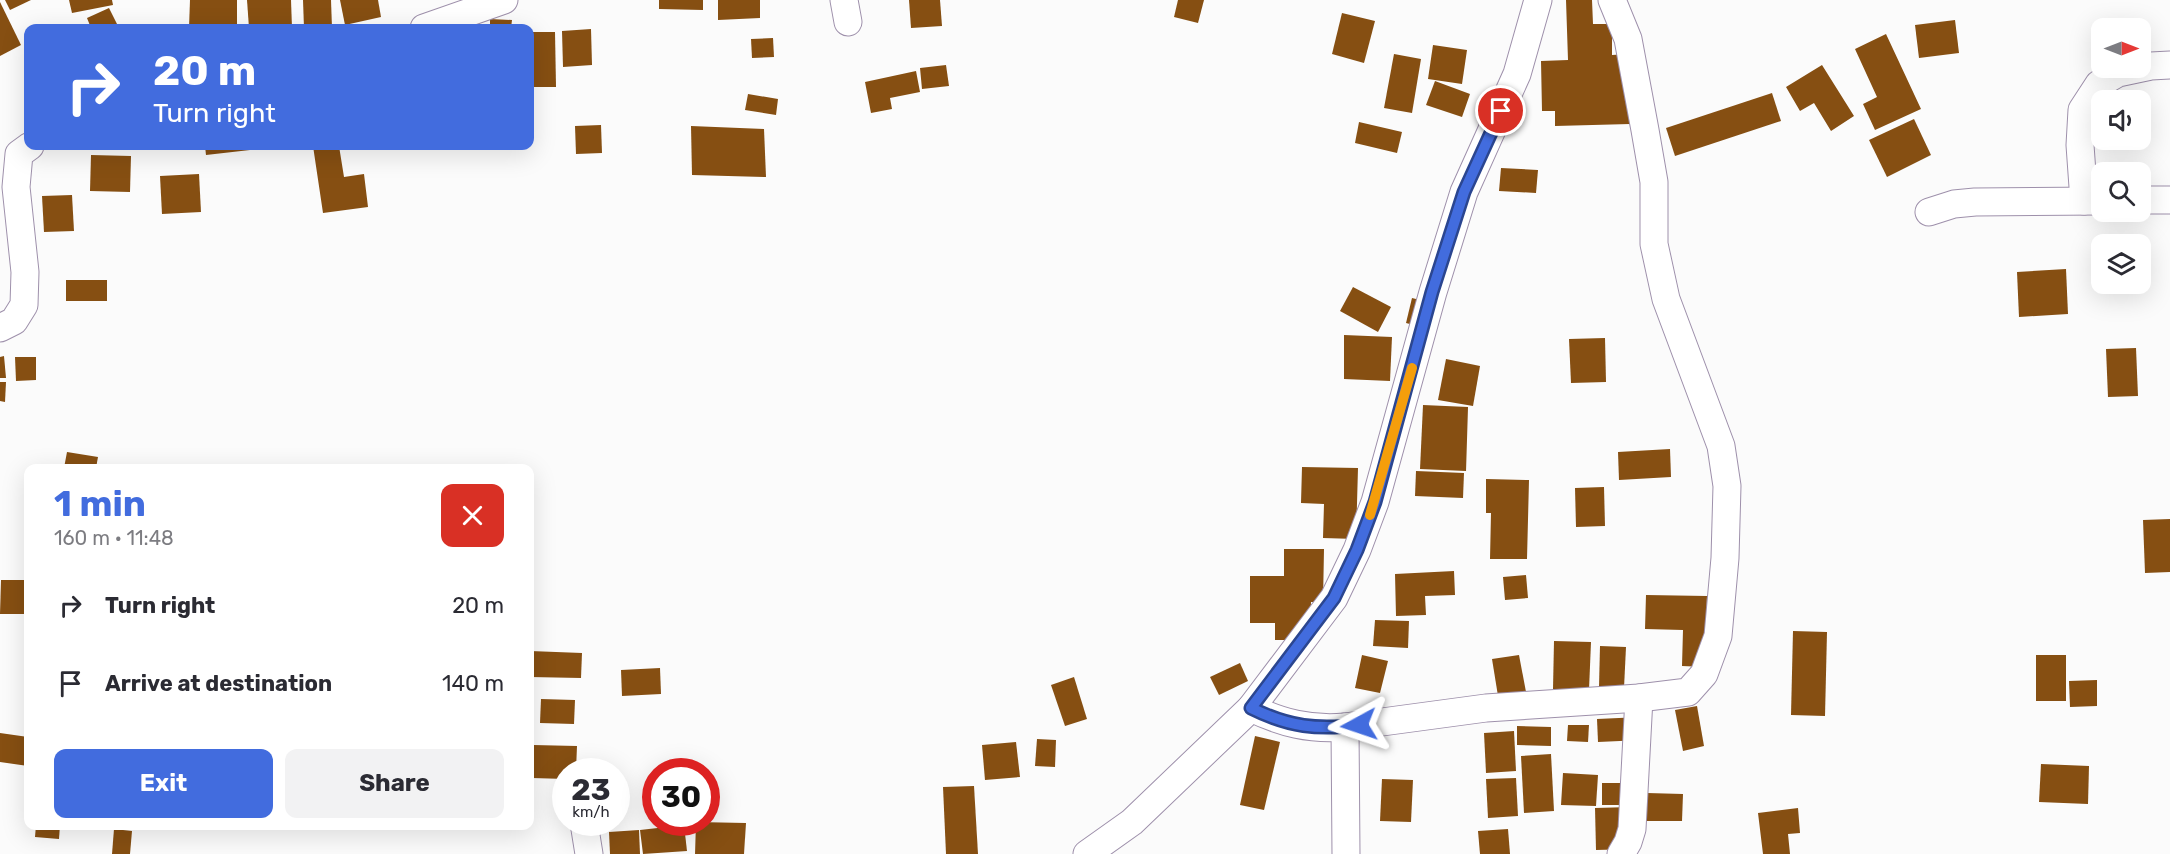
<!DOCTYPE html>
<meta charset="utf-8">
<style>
:root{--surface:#fff;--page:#f2f2f3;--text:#2b2b33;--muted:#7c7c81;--accent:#426cde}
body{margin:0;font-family:Rubik,sans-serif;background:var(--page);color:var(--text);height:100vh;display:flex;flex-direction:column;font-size:22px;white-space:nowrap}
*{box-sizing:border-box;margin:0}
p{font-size:20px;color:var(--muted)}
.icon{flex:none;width:33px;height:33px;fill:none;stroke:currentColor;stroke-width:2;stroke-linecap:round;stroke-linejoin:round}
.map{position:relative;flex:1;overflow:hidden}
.side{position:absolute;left:24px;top:464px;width:510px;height:366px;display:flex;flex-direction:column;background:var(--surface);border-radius:12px;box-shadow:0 6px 24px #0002}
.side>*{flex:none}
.hud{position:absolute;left:24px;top:24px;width:510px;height:126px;border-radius:12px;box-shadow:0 6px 24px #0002;background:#426cde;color:#fff;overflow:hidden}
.needle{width:39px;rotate:90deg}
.tools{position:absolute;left:2091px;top:18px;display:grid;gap:12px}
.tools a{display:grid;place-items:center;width:60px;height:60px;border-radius:12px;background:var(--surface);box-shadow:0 6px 24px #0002;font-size:30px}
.speed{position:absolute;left:552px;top:758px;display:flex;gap:12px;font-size:30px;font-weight:700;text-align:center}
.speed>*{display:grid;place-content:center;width:78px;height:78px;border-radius:50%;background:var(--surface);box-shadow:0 6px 24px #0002;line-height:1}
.speed small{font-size:15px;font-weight:400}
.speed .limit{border:9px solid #d22;background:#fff;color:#111}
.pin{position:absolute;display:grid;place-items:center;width:51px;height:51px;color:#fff;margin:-26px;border:3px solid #fff;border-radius:50%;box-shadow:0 2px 6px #0007}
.me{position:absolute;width:66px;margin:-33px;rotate:265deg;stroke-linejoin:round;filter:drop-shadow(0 0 4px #0008)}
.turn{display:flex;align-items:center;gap:21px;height:126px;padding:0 30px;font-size:27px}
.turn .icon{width:78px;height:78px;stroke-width:2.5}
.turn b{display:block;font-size:42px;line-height:51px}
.round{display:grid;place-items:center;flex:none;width:63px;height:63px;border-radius:12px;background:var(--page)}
.headline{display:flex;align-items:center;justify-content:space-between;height:102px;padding:0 30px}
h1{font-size:36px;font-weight:700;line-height:45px;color:var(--accent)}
.primary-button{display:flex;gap:12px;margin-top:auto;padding:12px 30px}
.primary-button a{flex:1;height:69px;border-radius:12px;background:var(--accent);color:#fff;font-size:24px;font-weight:700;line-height:69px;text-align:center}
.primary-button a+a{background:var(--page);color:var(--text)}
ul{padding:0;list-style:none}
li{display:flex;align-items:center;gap:18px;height:78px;padding:0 30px}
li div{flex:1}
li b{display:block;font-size:22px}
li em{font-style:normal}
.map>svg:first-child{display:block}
</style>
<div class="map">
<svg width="2170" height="854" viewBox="0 0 2170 854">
<rect width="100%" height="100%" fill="#fbfbfb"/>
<g fill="#864f12">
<path d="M5 0H31L10 10Z"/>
<path d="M69 0H112L113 5 72 13Z"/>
<path d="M190 0H237V28H189Z"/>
<path d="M247 0H291L292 28H249Z"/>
<path d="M303 0H331L332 28H304Z"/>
<path d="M340 0H378L381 17 345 25Z"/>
<path d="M659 0H703V10L659 9Z"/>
<path d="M718 0H760V18L718 20Z"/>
<path d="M909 0H940L942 26 911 28Z"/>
<path d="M1178 0H1204L1198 23 1174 17Z"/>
<path d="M1566 0H1592L1593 24H1612V55L1629 54 1630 124 1555 126V111H1542L1541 61 1568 60Z"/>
<path d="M0 2 21 45 0 56Z"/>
<path d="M109 8 119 28H91L87 18Z"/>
<path d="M1342 13 1375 21 1364 63 1332 54Z"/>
<path d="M490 19 512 20 511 28H490Z"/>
<path d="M1955 20 1959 53 1919 58 1915 25Z"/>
<path d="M591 29 592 65 563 67 562 31Z"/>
<path d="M530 32H555L556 87H530Z"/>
<path d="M1886 34 1921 109 1875 130 1863 104 1877 97 1855 49Z"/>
<path d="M773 38 774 57 752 58 751 39Z"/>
<path d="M1433 45 1467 50 1462 84 1428 79Z"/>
<path d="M1394 54 1421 59 1412 113 1384 108Z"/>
<path d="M946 65 949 86 922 89 920 68Z"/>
<path d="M1822 65 1854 116 1831 131 1814 103 1800 111 1786 87Z"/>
<path d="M916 71 920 92 890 98 892 109 871 113 865 82Z"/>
<path d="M1435 81 1470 94 1462 117 1426 105Z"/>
<path d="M1772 93 1781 121 1675 156 1666 128Z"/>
<path d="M748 94 778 99 776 115 745 110Z"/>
<path d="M1914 119 1931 155 1887 177 1869 140Z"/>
<path d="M1359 122 1402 132 1397 153 1355 143Z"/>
<path d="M601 125 602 153 576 154 575 126Z"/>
<path d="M691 126 764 129 766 177 692 175Z"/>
<path d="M205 146H249L250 150 206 155Z"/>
<path d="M313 146H339L344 177 364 174 368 207 323 213Z"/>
<path d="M91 155 131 156 130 192 90 191Z"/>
<path d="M1501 168 1538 170 1536 193 1499 191Z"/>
<path d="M199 174 201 212 162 214 160 176Z"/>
<path d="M72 195 74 231 44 232 42 196Z"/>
<path d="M2066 269 2068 314 2019 317 2017 272Z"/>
<rect x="66" y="280" width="41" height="21"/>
<path d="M1353 287 1391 307 1378 332 1340 311Z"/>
<path d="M1412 298 1432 303 1425 328 1406 323Z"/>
<path d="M1344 335 1392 337 1390 381 1344 379Z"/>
<path d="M1605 338 1606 382 1571 383 1569 339Z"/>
<path d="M2136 348 2138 396 2108 397 2106 349Z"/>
<path d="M4 356 6 378H0V357Z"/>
<path d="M15 357H36V380L16 381Z"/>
<path d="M1446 359 1480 366 1473 406 1438 400Z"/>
<path d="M0 382H6L5 402 0 401Z"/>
<path d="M1423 405 1468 407 1466 471 1420 469Z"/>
<path d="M1670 449 1671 477 1619 480 1618 452Z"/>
<path d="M67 452 98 457 96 468H64Z"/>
<path d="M1302 467 1358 468 1356 539 1323 538 1324 504 1301 503Z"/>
<path d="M1416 471 1464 473 1463 498 1415 496Z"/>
<path d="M1486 479 1529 480 1527 559H1490L1491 513H1486Z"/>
<path d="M1604 487 1605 526 1576 527 1575 488Z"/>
<path d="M2170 519V572L2145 573 2143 520Z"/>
<path d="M1284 549H1324L1323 602H1311L1310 640H1275V623H1250V576H1284Z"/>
<path d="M1454 571 1455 595 1425 596 1426 615 1396 616 1395 574Z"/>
<path d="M1526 575 1528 598 1505 600 1503 577Z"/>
<path d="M1 580H28V614H0Z"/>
<path d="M1646 595 1707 596 1705 667 1682 666 1683 630 1645 629Z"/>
<path d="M1375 620 1409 621 1408 648 1373 646Z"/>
<path d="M1793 631 1827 632 1825 716 1791 715Z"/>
<path d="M1554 641 1591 642 1589 690 1553 689Z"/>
<path d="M1600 646 1626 647 1624 688 1599 687Z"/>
<path d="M530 651 582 653 581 678 530 677Z"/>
<path d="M1362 655 1388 661 1380 693 1355 688Z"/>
<path d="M1519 655 1526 692 1498 696 1492 659Z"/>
<rect x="2036" y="655" width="30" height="46"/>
<path d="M1240 663 1248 681 1219 695 1210 677Z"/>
<path d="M660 668 661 694 622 696 621 670Z"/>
<path d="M1074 677 1087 719 1065 726 1051 685Z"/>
<path d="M2097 680V706L2070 707 2069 681Z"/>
<path d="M541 699 575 700 574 724 540 723Z"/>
<path d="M1697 706 1704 746 1683 751 1675 710Z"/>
<path d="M1641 717 1642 740 1598 742 1597 719Z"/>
<path d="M1568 725H1589L1588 742 1567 741Z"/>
<path d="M1517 726 1551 727V746L1517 745Z"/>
<path d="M1514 731 1516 771 1486 773 1484 733Z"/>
<path d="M0 733 28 737V766L0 762Z"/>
<path d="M1255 736 1280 742 1264 810 1240 805Z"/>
<path d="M1037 739 1056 740 1055 767 1035 766Z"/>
<path d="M1016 742 1020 777 985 780 982 745Z"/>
<path d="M533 745 577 746 576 771H566V779L532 778Z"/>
<path d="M1551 754 1554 811 1524 813 1521 756Z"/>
<path d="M2041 764 2089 766 2088 804 2039 802Z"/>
<path d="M1563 773 1598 775 1596 806 1561 805Z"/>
<path d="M1516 778 1518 816 1488 818 1486 779Z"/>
<path d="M1382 779 1413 780 1411 822 1380 821Z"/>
<rect x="1602" y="783" width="32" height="22"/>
<path d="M974 786 978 854H946L943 787Z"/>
<path d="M1647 793 1683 794 1682 821H1646Z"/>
<path d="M1631 807 1633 849 1596 850 1595 808Z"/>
<path d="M1798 808 1800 833 1788 834 1790 854H1763L1758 813Z"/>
<path d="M696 822 746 823 744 854H695Z"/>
<path d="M36 825H60L59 839 35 837Z"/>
<path d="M684 825 687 851 643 854 640 830Z"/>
<path d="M114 829 132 831 130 854H112Z"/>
<path d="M1508 829 1510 854H1480L1478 831Z"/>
<path d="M639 830 640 854H610L609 832Z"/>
</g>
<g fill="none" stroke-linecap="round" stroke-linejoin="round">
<g stroke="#9e90ab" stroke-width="29">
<g id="street">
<path d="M844 0 848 22"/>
<path d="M424 28 504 0"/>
<path d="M2140 200H2170"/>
<path d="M2084 201 2080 145 2082 110 2099 84 2118 73 2151 66 2170 65"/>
<path d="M1929 212 1954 204 1975 202 2100 201"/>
<path d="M0 328 14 321 24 305 25 272 16 187 19 154 30 146"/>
<path d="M1251 708C1282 723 1310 730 1345 727L1486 708 1639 698 1688 692 1704 674 1718 636 1725 558 1727 486 1721 446 1666 299 1654 244V182L1645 130 1628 39 1612 0"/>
<path d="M1345 727 1346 854"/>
<path d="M584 823 589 854"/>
<path d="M1087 854 1132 822 1251 708 1334 598 1357 550 1375 502 1433 292 1464 192 1517 74 1538 0"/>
<path d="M1621 854 1628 842 1632 829 1639 698"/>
</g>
</g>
<use href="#street" stroke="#fff" stroke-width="27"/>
</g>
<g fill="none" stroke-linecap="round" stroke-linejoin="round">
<g stroke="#2b4690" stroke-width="15">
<path id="route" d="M1359 725C1317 730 1289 727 1251 708L1334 598 1357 550 1375 502 1432 292 1464 192 1501 111"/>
</g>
<use href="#route" stroke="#426cde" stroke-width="10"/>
<path stroke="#f59e0b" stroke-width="10" d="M1370 515 1412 368"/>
</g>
</svg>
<div class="tools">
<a><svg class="needle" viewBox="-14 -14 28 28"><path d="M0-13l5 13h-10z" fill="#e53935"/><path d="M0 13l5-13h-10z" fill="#7c7c81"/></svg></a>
<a><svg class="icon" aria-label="sound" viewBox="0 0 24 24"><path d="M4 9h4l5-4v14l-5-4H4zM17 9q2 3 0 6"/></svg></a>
<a><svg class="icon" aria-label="search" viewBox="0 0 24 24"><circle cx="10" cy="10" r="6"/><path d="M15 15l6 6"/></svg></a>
<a><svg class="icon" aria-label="layers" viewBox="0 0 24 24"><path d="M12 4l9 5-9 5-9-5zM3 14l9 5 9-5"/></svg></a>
</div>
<div class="speed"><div>23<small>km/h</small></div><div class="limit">30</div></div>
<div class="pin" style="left:1501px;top:111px;background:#d93025"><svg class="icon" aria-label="arrive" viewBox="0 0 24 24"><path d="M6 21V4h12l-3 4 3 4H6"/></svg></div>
<svg class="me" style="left:1359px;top:725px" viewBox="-20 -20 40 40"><path d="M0-17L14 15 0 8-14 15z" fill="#426cde" stroke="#fff" stroke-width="4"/></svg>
<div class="hud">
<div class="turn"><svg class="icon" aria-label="right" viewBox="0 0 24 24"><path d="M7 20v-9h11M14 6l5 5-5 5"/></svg><div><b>20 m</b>Turn right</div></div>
</div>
<section class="side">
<div class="headline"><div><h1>1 min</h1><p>160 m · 11:48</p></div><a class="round" style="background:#d93025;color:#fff"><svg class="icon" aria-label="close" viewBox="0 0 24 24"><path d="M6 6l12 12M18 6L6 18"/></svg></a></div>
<ul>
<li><svg class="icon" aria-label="right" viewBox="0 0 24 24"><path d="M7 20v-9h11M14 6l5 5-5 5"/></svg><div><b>Turn right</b></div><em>20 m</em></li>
<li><svg class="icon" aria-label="arrive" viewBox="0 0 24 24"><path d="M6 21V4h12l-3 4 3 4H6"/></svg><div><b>Arrive at destination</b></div><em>140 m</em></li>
</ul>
<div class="primary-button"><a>Exit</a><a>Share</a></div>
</section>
</div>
